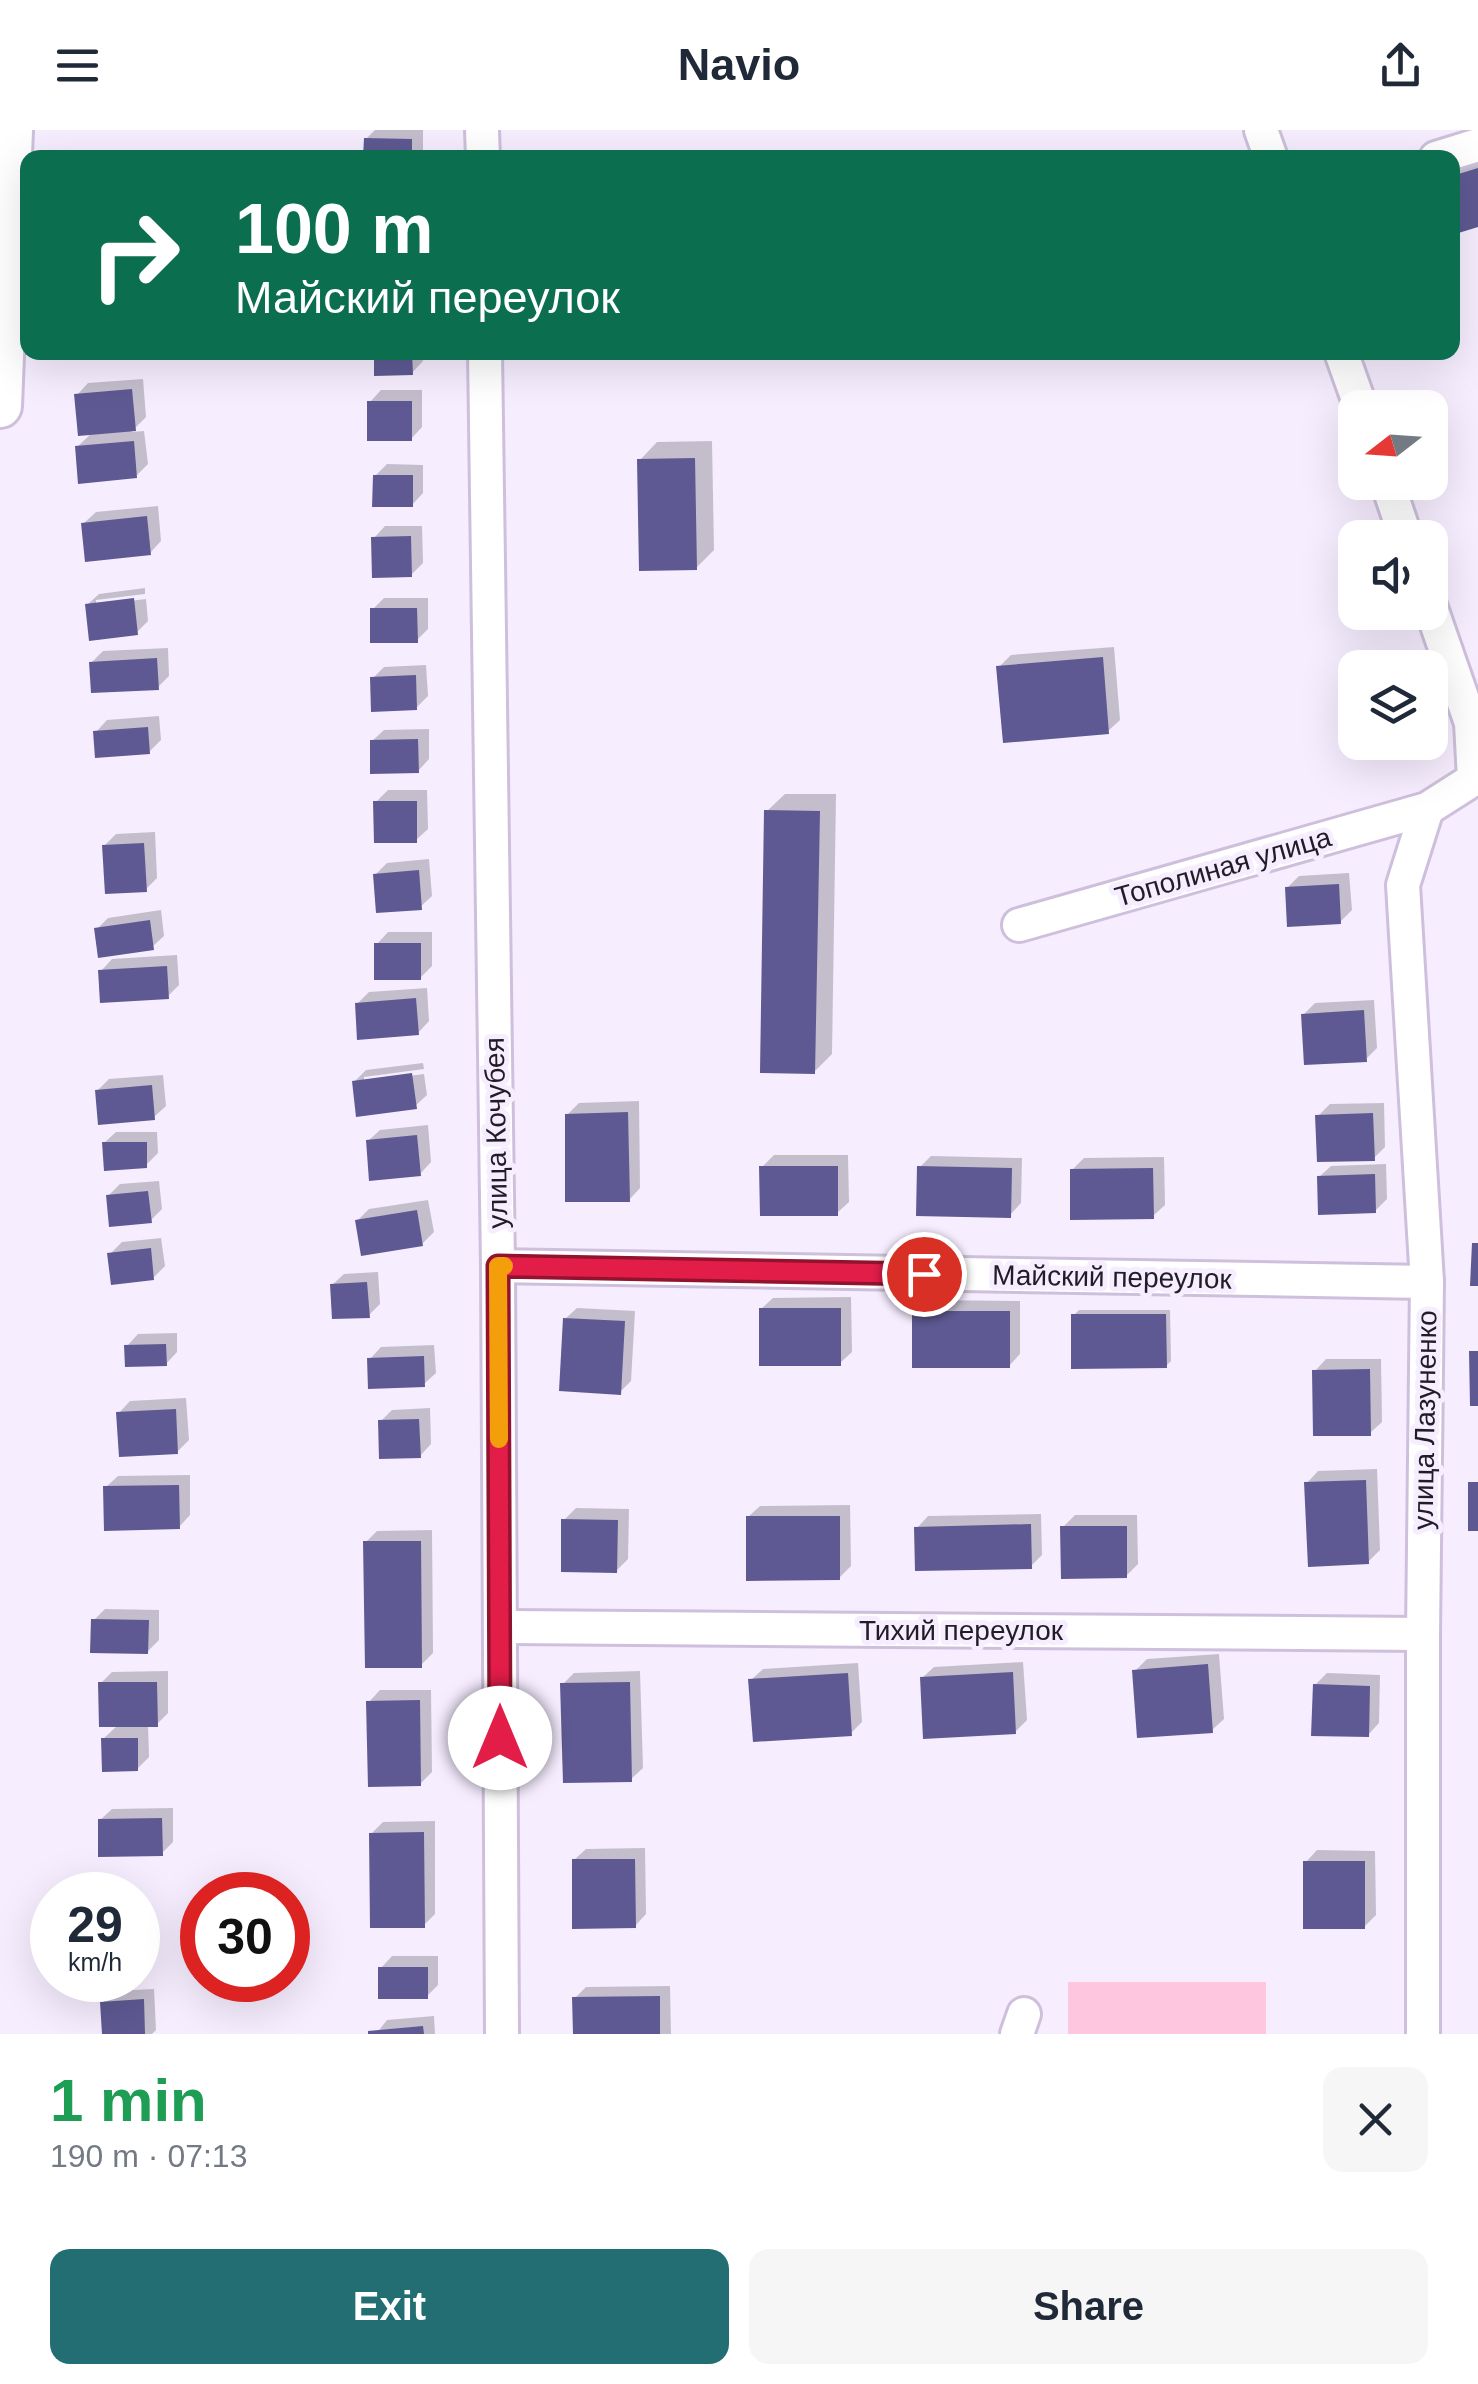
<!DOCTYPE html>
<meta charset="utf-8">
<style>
:root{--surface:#fff;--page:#f6f6f7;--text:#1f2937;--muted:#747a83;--accent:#236e73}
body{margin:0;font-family:Arial,sans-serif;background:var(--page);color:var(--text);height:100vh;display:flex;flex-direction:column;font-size:38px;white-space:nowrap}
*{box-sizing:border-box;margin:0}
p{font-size:32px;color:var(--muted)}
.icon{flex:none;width:55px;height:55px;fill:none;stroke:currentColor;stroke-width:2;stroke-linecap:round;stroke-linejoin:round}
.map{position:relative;height:1904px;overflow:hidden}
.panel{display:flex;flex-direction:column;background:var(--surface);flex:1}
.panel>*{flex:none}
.top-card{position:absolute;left:20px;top:20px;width:1440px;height:210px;border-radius:20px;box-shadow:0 10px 40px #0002;background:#0b6e4f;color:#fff;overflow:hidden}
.needle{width:65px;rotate:253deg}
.buttons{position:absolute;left:1338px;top:260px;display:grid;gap:20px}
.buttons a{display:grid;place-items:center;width:110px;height:110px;border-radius:20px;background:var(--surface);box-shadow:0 10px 40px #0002;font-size:50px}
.speed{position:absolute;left:30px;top:1742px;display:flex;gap:20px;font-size:50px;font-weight:700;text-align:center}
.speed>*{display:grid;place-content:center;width:130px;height:130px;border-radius:50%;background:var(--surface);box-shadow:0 10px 40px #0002;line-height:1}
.speed small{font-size:25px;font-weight:400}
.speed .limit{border:15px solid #d22;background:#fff;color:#111}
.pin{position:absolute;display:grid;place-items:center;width:85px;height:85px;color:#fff;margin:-42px;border:5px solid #fff;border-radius:50%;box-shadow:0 2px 10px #0007}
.me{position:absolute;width:110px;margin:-55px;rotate:0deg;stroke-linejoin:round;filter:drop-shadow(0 0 8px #0008)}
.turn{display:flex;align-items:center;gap:35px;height:210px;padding:0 50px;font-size:45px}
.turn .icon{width:130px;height:130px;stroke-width:2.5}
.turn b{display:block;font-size:70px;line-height:85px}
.round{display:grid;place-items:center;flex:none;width:105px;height:105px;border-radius:20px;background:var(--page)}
.summary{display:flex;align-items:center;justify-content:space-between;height:170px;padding:0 50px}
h1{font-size:60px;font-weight:800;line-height:75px;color:#1e9e55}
.button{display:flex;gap:20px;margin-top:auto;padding:20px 50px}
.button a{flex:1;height:115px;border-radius:20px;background:var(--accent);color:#fff;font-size:40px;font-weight:800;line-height:115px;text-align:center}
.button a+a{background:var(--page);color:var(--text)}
header{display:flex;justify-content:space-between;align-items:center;height:130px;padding:0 50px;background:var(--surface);font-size:45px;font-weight:800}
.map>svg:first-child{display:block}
</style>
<header><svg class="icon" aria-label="menu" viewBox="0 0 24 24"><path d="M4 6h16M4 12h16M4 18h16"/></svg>Navio<svg class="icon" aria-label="share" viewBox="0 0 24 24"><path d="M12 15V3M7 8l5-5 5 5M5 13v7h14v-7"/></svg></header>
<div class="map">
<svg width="1478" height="1904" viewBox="0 0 1478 1904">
<rect width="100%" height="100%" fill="#f6edff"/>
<rect fill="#fec6df" x="1068" y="1852" width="198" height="52"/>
<g fill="#0003">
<path d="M375 0H423V28H366V9Z"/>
<path d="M1478 27V94L1452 102V36Z"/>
<path d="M376 222H423V231L412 243Z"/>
<path d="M143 249 146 287 131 302 144 301 148 334 136 346 77 317 93 302 77 265 88 253Z"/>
<path d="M381 260H422V297L411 309 370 272Z"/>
<path d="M712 311 714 420 696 438 640 330 657 312Z"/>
<path d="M387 334 423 335V363L412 375 375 346Z"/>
<path d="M158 376 161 411 150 423 84 393 96 382Z"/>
<path d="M385 396H422L423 433 411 445 374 408Z"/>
<path d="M145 458V464L96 470V475L146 469 148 491 137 502 87 475 99 464Z"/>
<path d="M384 468H428V499L417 510 373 479Z"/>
<path d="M1114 517 1120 590 1108 601 999 537 1011 525Z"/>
<path d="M168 518 169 546 158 557 91 533 103 521Z"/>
<path d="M426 535 428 566 416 578 373 548 384 537Z"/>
<path d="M159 586 161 610 149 622 96 602 107 590Z"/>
<path d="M429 599V629L418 641 372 611 384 600Z"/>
<path d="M388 660H427L428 699 416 710 376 672Z"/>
<path d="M785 664H836L832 924 814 942 767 681Z"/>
<path d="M155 702 157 748 146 759 104 716 116 704Z"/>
<path d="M429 729 432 766 420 777 375 745 387 733Z"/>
<path d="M1349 743 1352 780 1340 792 1287 758 1299 746Z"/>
<path d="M161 780 164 806 152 817 97 799 108 788Z"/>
<path d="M388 802H432V836L420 848 377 814Z"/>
<path d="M177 825 179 855 168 866 101 841 112 829Z"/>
<path d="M427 858 429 891 418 903 357 874 369 862Z"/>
<path d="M1374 870 1377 918 1366 929 1303 885 1315 873Z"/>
<path d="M423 933 424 939 364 947V952L424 944 427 965 415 976 354 952 366 940Z"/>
<path d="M163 945 166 976 154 987 97 961 109 949Z"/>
<path d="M639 971 640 1058 629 1070 567 985 579 973Z"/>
<path d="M1384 973 1385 1017 1374 1028 1318 986 1330 974Z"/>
<path d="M428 995 431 1032 420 1044 368 1011 380 1000Z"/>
<path d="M116 1002H157L158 1023 146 1035 104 1013Z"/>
<path d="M774 1025H848L849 1072 837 1083 762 1037Z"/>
<path d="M931 1026 1022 1028 1021 1073 1010 1085 919 1038Z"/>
<path d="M1164 1027 1165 1075 1153 1086 1072 1040 1084 1028Z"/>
<path d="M1386 1034 1387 1069 1375 1081 1319 1047 1331 1036Z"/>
<path d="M159 1051 162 1079 150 1091 108 1066 120 1054Z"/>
<path d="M428 1070 434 1102 422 1114 357 1091 369 1079Z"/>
<path d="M161 1108 165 1136 153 1148 110 1124 122 1112Z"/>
<path d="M378 1142 380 1174 369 1185 332 1155 344 1144Z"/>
<path d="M851 1167 852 1222 840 1233 761 1179 773 1168Z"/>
<path d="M926 1170 1020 1171V1224L1009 1236 915 1182Z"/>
<path d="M577 1178 635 1181 631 1251 620 1262 565 1189Z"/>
<path d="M1079 1180H1170L1171 1231 1166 1236 1074 1185Z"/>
<path d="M177 1203V1222L166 1234 127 1216 138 1204Z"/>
<path d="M434 1215 436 1243 424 1254 370 1229 381 1217Z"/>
<path d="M1326 1229H1381L1382 1292 1370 1303 1315 1241Z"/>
<path d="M186 1268 189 1310 177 1322 119 1283 130 1271Z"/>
<path d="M430 1278 431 1314 420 1326 381 1291 392 1280Z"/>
<path d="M1377 1339 1380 1420 1368 1432 1307 1353 1318 1341Z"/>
<path d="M190 1345V1385L179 1397 106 1357 118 1346Z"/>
<path d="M850 1375 851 1436 839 1448 748 1387 760 1376Z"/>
<path d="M576 1378 629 1379 628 1429 616 1441 564 1390Z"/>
<path d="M1041 1384 1042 1425 1031 1436 917 1398 928 1386Z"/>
<path d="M1075 1385H1137L1138 1434 1126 1446 1063 1397Z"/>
<path d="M432 1400 433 1523 421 1535 366 1412 377 1401Z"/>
<path d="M105 1479 159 1480V1510L147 1522 94 1490Z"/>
<path d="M1219 1524 1224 1589 1212 1600 1135 1541 1147 1529Z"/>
<path d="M1023 1532 1027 1590 1015 1602 922 1548 934 1537Z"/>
<path d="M858 1533 862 1592 851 1603 751 1550 763 1539Z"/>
<path d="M168 1541V1583L157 1594H148L149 1627 137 1639 103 1609 118 1595 101 1553 112 1542Z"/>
<path d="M640 1541 643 1638 631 1649 563 1554 574 1543Z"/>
<path d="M1327 1543 1380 1545 1379 1593 1368 1605 1315 1555Z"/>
<path d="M380 1560H431L432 1642 420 1654 369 1572Z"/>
<path d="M173 1678V1712L162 1723 100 1690 112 1679Z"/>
<path d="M435 1691V1784L424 1795 371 1704 383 1692Z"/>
<path d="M645 1718 646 1784 635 1796 574 1730 586 1719Z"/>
<path d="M1317 1720 1375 1721 1376 1785 1364 1797 1306 1732Z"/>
<path d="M138 1788H147L148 1822 138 1832Z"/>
<path d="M392 1826H438V1855L427 1866 381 1838Z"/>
<path d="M670 1856 671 1904H575V1868L586 1857Z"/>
<path d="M154 1859 156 1900 152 1904H104L102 1873 114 1861Z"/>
<path d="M434 1886 435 1904H376L387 1890Z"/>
</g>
<g fill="#5e5992">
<path d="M364 8 412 9V28H363Z"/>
<path d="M1478 38V97L1452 105V46Z"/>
<path d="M374 222H412L413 245 374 246Z"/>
<path d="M132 259 136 301 78 306 74 264Z"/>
<rect x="367" y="271" width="45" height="40"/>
<path d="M134 311 137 348 78 354 75 316Z"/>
<path d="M695 328 697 440 639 441 637 329Z"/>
<path d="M373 345H413V377H372Z"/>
<path d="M147 386 151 425 85 432 81 393Z"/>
<path d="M411 406 412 447 372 448 371 407Z"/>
<path d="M134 468 138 505 89 511 85 474Z"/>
<path d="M370 478H417L418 513H370Z"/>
<path d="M1103 527 1109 604 1003 613 996 536Z"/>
<path d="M157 528 159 560 91 563 89 532Z"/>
<path d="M416 545 417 580 371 582 370 547Z"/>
<path d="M148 597 150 624 95 628 93 601Z"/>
<path d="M418 609 419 643 370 644V610Z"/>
<path d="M373 671H417V713H374Z"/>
<path d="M764 680 820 681 815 944 760 943Z"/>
<path d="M144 713 147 762 105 764 102 715Z"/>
<path d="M419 740 422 780 376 783 373 744Z"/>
<path d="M1339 754 1341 794 1287 797 1285 757Z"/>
<path d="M150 790 154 820 98 828 94 798Z"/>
<rect x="374" y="813" width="47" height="37"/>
<path d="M167 836 169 869 100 873 98 840Z"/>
<path d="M416 868 419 905 357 910 355 873Z"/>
<path d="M1364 880 1367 932 1304 935 1301 884Z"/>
<path d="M412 943 417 979 356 987 352 951Z"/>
<path d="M152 955 155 990 98 995 95 960Z"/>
<path d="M628 982 630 1072H565V984Z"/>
<path d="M1373 983 1375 1031 1317 1032 1315 985Z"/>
<path d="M417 1005 421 1046 369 1051 366 1010Z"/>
<path d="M102 1012H147V1038L104 1041Z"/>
<path d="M759 1036H838V1086H760Z"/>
<path d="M917 1036 1012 1038 1011 1088 916 1086Z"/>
<path d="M1153 1038 1154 1089 1070 1090V1039Z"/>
<path d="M1375 1044 1376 1083 1318 1085 1317 1046Z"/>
<path d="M148 1061 152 1093 109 1097 106 1065Z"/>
<path d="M417 1080 423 1116 361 1126 355 1090Z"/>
<path d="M1472 1113H1478V1156H1470Z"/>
<path d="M151 1118 154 1150 111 1155 107 1123Z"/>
<path d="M367 1152 370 1188 332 1189 330 1154Z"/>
<rect x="759" y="1178" width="82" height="58"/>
<rect x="912" y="1181" width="98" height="57"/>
<path d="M1071 1184H1166L1167 1238 1071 1239Z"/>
<path d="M563 1188 625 1191 621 1265 559 1261Z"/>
<path d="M166 1214 167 1236 125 1237 124 1215Z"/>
<path d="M1469 1221H1478V1276H1470Z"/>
<path d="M424 1226 425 1257 368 1259 367 1228Z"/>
<path d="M1370 1239 1371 1306H1313L1312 1240Z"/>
<path d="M176 1279 178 1324 119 1327 116 1282Z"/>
<path d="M419 1289 421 1328 379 1329 378 1290Z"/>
<path d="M1366 1350 1369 1434 1308 1437 1304 1352Z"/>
<rect x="1468" y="1352" width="10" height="49"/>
<path d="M179 1355 180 1399 104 1401 103 1356Z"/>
<path d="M746 1386H840V1450L746 1451Z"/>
<path d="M561 1389 618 1390 617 1443 561 1442Z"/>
<path d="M1031 1394 1032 1439 915 1441 914 1397Z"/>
<path d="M1060 1396H1127V1448L1061 1449Z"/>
<path d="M363 1411H421L422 1538H365Z"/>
<path d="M91 1489 149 1490 148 1524 90 1523Z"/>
<path d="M1208 1534 1213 1603 1137 1608 1132 1540Z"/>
<path d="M1013 1542 1016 1604 923 1609 920 1547Z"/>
<path d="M848 1543 852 1606 753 1612 748 1549Z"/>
<path d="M98 1552H157L158 1597H99Z"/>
<path d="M630 1552 632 1652 563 1653 560 1553Z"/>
<path d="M1313 1554 1370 1556 1369 1607 1311 1606Z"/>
<path d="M420 1570 421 1656 368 1657 366 1571Z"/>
<path d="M101 1608H138V1641L102 1642Z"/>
<path d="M162 1688 163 1726 98 1727V1689Z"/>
<path d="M424 1702 425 1798H370L369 1703Z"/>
<path d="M572 1729H635L636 1798 572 1799Z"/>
<rect x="1303" y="1731" width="62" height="68"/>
<rect x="378" y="1837" width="50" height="32"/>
<path d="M660 1866V1904H573L572 1867Z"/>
<path d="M144 1869 145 1904H102L100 1872Z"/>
<path d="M423 1896 424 1904H368V1901Z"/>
</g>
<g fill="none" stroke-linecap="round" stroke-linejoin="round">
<g stroke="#cec0dc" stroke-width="38">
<g id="minor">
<path d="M482 0 483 28"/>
<path d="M1261 0 1271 28"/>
<path d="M1436 28 1478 15"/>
<path d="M485 222 498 1136 502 1904"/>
<path d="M1341 222 1361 278"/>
<path d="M1387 352 1406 408"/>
<path d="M1019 795 1427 679 1474 649 1471 593 1430 475"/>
<path d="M498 1136 1427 1152"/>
<path d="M500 1497 1423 1504"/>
<path d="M1017 1904 1024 1884"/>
<path d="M1423 1904V1504L1427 1152 1403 755 1427 679"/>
</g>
</g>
<g stroke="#cec0dc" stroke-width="48">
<path id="major" d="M0 276 11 0"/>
</g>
<use href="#minor" stroke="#fff" stroke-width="32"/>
<use href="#major" stroke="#fff" stroke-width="42"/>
</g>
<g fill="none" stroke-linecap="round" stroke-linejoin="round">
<g stroke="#92132f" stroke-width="25">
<path id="route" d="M500 1608 498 1136 924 1144"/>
</g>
<use href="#route" stroke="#e11d48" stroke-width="18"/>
<path stroke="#f59e0b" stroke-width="18" d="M499 1309 498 1136H504"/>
</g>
<g text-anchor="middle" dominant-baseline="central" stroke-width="10" stroke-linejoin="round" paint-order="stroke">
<g font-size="28" fill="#211c26" stroke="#f6edff">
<text transform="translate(1223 737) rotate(-16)">Тополиная улица</text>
<text transform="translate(496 1003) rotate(-91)">улица Кочубея</text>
<text transform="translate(1112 1147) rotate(1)">Майский переулок</text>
<text transform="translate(1425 1290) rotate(-89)">улица Лазуненко</text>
<text x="961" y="1500">Тихий переулок</text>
</g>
</g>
</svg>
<div class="buttons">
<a><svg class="needle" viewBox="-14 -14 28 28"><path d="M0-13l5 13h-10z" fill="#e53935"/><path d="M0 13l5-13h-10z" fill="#747a83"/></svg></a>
<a><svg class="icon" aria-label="sound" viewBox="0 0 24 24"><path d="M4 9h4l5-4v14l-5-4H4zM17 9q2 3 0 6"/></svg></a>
<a><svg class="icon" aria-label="layers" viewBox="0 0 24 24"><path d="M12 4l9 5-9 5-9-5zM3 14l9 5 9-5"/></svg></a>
</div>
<div class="speed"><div>29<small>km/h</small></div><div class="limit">30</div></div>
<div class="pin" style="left:924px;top:1144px;background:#d93025"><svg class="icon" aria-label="arrive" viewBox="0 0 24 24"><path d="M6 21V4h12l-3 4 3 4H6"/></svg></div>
<svg class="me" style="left:500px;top:1608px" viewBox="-20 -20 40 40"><circle r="19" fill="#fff"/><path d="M0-13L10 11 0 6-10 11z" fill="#e11d48"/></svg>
<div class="top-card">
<div class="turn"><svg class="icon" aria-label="right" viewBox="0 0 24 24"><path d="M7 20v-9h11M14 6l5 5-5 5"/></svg><div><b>100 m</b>Майский переулок</div></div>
</div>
</div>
<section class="panel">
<div class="summary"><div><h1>1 min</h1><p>190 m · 07:13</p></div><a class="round"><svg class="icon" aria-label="close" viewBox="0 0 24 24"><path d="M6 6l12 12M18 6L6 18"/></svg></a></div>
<div class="button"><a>Exit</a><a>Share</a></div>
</section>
